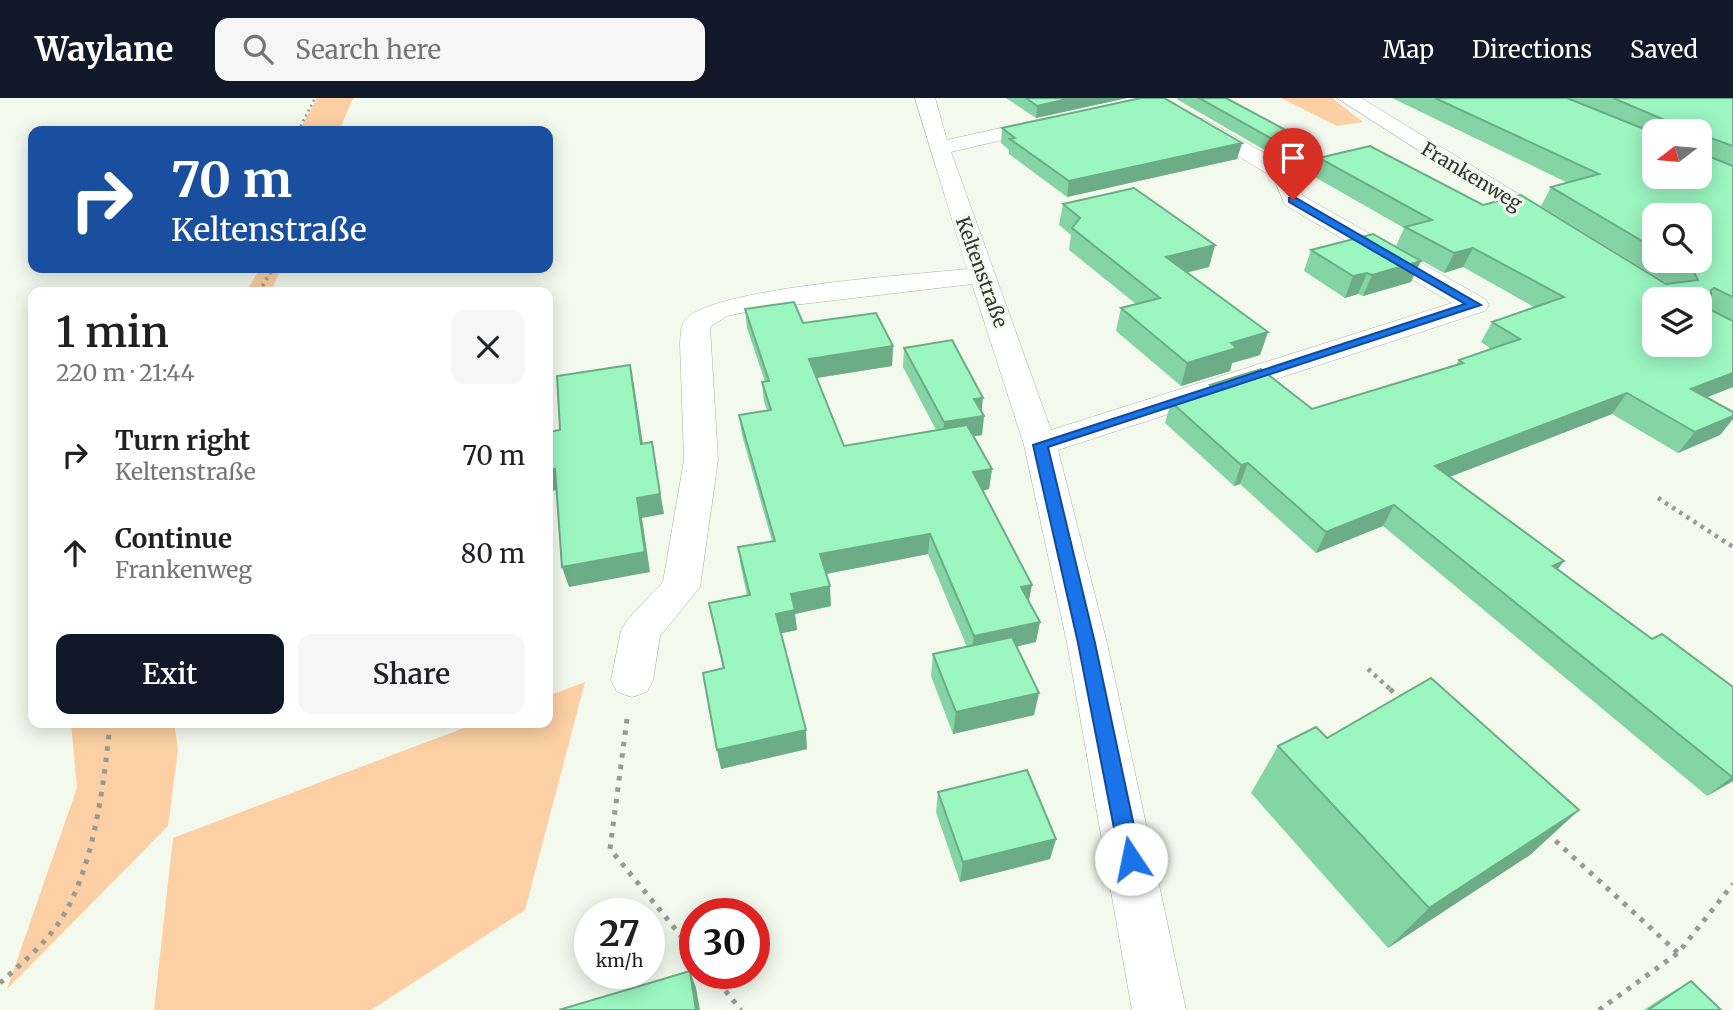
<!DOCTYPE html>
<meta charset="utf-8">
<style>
:root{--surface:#fff;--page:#f6f6f6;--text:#202124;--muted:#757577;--accent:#111827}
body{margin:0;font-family:Merriweather,serif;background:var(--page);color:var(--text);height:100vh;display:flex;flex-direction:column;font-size:26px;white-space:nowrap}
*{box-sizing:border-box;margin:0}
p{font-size:23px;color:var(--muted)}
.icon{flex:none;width:38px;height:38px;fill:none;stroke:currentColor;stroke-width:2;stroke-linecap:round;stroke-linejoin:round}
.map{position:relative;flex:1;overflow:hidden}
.details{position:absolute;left:28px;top:189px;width:525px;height:441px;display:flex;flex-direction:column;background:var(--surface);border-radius:14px;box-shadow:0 4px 18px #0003}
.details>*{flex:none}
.top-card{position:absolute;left:28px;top:28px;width:525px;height:147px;border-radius:14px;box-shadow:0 4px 18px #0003;background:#1a4fa0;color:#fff;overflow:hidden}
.needle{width:46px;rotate:254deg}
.fabs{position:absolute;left:1642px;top:21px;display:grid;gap:14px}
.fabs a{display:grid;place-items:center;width:70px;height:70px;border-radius:14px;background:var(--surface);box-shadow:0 4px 18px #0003;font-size:35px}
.speed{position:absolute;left:574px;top:800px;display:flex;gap:14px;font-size:35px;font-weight:700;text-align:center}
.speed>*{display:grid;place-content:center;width:91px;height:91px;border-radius:50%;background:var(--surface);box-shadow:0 4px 18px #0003;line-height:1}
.speed small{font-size:18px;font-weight:400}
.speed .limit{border:10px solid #d22;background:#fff;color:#111}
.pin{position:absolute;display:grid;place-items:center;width:60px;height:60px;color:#fff;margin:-72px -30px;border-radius:50% 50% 50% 0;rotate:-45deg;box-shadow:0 0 7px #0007}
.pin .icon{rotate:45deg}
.me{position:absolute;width:77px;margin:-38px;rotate:349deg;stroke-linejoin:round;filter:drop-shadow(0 0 5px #0008)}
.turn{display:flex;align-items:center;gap:24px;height:147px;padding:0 28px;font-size:32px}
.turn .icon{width:91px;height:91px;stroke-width:2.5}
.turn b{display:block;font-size:49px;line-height:60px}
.round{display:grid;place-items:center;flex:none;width:74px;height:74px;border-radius:14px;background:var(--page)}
.summary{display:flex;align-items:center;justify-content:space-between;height:119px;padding:0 28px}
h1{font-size:42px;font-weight:600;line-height:52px}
.button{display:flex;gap:14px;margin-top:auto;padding:14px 28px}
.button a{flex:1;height:80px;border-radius:14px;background:var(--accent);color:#fff;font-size:28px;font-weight:600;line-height:80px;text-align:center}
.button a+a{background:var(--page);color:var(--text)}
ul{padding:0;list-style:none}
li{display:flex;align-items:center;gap:21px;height:98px;padding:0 28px}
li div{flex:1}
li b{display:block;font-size:26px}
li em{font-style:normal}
header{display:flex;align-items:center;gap:42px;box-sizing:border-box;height:98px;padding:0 35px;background:var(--accent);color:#fff}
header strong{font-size:33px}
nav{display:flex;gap:38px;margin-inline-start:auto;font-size:24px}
.search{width:490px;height:63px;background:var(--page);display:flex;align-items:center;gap:18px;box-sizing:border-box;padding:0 24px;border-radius:14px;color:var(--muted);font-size:26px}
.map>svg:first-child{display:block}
</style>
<header>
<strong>Waylane</strong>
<div class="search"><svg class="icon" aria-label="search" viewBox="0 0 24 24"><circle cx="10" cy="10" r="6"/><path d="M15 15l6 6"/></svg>Search here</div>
<nav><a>Map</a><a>Directions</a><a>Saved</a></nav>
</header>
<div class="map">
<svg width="1733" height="912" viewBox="0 0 1733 912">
<rect width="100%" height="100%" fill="#f3f9ed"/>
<g fill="#fccfa4">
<path d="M317 0H353L339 33H299Z"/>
<path d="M1281 0H1332L1363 24 1337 28Z"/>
<path d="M260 170H282L270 194H246Z"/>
<path d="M585 584 525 812 371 912H154L173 740 477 625H548V598Z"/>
<path d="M71 625H174L178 652 168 728 7 891 77 690Z"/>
</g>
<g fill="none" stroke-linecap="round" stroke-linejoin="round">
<g stroke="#abb1a5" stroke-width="1">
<g id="street">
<path d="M915 0H935L947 42 1050 19 1060 25 1057 29 951 54 1051 332 1452 205 1285 107 1273 79 1190 29 1187 25 1190 21H1204L1291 70 1303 98 1485 201 1489 207 1485 213 1058 352 1107 545 1186 912H1132L1067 545 1024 347 972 186 760 211 727 218 710 229 718 362 700 489 660 538 653 582 647 594 632 599 617 594 611 582 621 533 627 522 663 484 684 362 680 245C681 237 680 226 687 220 721 189 912 177 967 171Z"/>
<path d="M1337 0H1361L1561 122 1564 127 1561 132H1543Z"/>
</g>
</g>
<path stroke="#979b92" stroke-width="2.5" stroke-dasharray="2 3.5" stroke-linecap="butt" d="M298 33 315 0"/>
<path stroke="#979b92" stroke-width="3.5" stroke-dasharray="2.5 4.5" stroke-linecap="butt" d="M259 194 273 170"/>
<g stroke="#979b92" stroke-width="4.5" stroke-dasharray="3.5 5" stroke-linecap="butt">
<path d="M1658 400 1733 449"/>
<path d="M1368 571 1392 593"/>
</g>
<g stroke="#979b92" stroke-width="5" stroke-dasharray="4.5 7" stroke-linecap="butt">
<path d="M1390 591 1401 601"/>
<path d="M627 621 610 751 695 855"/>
<path d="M1547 735 1678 855"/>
<path d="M711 875 741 912"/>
<path d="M0 885C21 866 44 847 60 823 94 771 104 686 110 625"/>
<path d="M1599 912 1678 855 1733 786"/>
</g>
<use href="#street" fill="#fff" fill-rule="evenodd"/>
</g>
<g fill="#85d4a5" fill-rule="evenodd">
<path d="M1006 0H1127L1036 20Z"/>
<path d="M1177 0H1226L1293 36 1289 49 1268 54 1178 2Z"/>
<path d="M1392 0H1733V289L1707 299 1733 314V321L1720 337 1678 355 1612 316 1450 378 1564 463 1558 471 1652 541 1733 589V683L1707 698 1383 428 1316 455 1240 386 1234 388 1165 325 1171 304 1208 293 1210 287 1312 311 1456 267 1459 262 1491 251 1481 244 1492 224 1534 209 1463 169 1444 175 1396 148 1404 130 1313 78 1319 60 1483 107 1666 186H1668L1541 108 1551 89 1568 85ZM1654 33H1699L1654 79ZM1654 117 1699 163H1654Z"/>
<path d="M1002 30 1242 45 1237 61 1067 99 1009 56V52L1001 45Z"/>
<path d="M1063 106 1215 147 1209 169 1186 175 1268 234 1260 257 1232 265 1230 273 1181 288 1116 233 1121 210 1136 206 1069 152 1071 137 1059 127Z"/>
<path d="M1311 152 1411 184 1363 198 1358 196 1345 200 1304 173Z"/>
<path d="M745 211 893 248 892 268 817 280 844 348 936 332 903 269 904 250 981 314 984 318 982 337 974 338 992 371 989 391 983 393 1029 503 1036 544 1016 549 1039 595 1034 617 953 636 931 578 933 556 967 549 928 456 826 476 831 508 795 516 797 532 781 535 807 651 721 671 723 571 709 505 747 497 741 470 738 449 772 443 742 337 739 317 767 312 764 304 762 284H765L747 230Z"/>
<path d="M1278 648 1579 712 1530 757 1388 850 1251 695Z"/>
<path d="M938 694 1056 741 1050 761 960 784 936 714Z"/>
<path d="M1691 883 1721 912H1644L1662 900Z"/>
</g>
<g fill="#6cac86">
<path d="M1072 0H1127L1036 20 1037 8Z"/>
<path d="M1293 36 1289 49 1268 54 1272 41Z"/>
<path d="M1242 45 1237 61 1067 99 1069 83Z"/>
<path d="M1215 147 1209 169 1160 181 1166 159Z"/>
<path d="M1473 150 1463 169 1444 175 1454 155Z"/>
<path d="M1421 163 1411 184 1363 198 1372 177Z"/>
<path d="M1367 175 1358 196 1345 200 1353 178Z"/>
<path d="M1268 234 1260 257 1232 265 1230 273 1181 288 1187 265 1231 245Z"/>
<path d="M893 248 892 268 810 281 809 261Z"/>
<path d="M630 267 634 287 646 366 641 346Z"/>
<path d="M1733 275V289L1675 312 1691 291Z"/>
<path d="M1627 295 1612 316 1424 389 1435 368Z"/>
<path d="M983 300 981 318H984L982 337 943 344 944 324 974 301Z"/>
<path d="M1733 318V321L1720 337 1678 355 1695 334Z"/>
<path d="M652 344 664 416 642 420 650 474 569 489 562 469Z"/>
<path d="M1248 365 1240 386 1234 388 1241 367Z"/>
<path d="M555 371 561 391 548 394V372Z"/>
<path d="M992 371 989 391 971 395 973 374Z"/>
<path d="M1394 407 1383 428 1316 455 1326 434Z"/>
<path d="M930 436 928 456 821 477 820 456Z"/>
<path d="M1564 463 1547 484 1553 468Z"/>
<path d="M1032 487 1028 507 1021 489Z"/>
<path d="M830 488 831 508 795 516 797 532 778 536 776 516 791 496Z"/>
<path d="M1040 524 1036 544 971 558 974 538Z"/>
<path d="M1039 595 1034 617 953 636 956 614Z"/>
<path d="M806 632 807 651 721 671 717 652Z"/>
<path d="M1733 678V683L1707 698Z"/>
<path d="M1579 712 1530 757 1388 850 1429 810Z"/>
<path d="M1056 741 1050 761 960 784 963 764Z"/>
<path d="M690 873 696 890 700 912H696Z"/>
</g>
<g fill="#9bf6c0" stroke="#6cac86" stroke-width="2" fill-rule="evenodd">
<path d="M1026 0H1072L1037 8Z"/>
<path d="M1141 0H1164L1242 45 1069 83 1010 41 1015 40 1002 30Z"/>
<path d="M1199 0H1226L1293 36 1272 41Z"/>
<path d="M1435 0H1567L1654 35V79H1699V33H1667V23L1613 0H1733V48L1711 40 1708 42V58L1733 68V199L1714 190 1711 192V212L1733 223V275L1691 291 1733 314V318L1695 334 1627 295 1435 368 1564 463 1553 468 1652 541 1662 536 1733 589V678L1732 679 1394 407 1326 434 1248 365 1241 367 1171 304 1215 291 1210 287 1261 271 1312 311 1463 265 1459 262 1520 241 1492 224 1564 199 1473 150 1454 155 1405 129 1432 122 1319 60 1370 48 1483 107 1521 97 1666 186 1698 182 1693 173 1676 163H1699V117H1654V150L1551 89 1599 76ZM1654 201H1699V247H1654Z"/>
<path d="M1134 90 1215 147 1166 159 1268 234 1231 245 1237 250 1187 265 1121 210 1160 200 1072 130 1080 120 1063 106Z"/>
<path d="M1373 136 1421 163 1372 177 1367 175 1353 178 1311 152Z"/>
<path d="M794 204 803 225 876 215 893 248 809 261 844 348 967 327 992 371 973 374 1032 487 1021 489 1040 524 974 538 930 436 820 456 830 488 791 496 795 512 776 516 806 632 717 652 703 575 724 570 709 505 750 497 738 449 775 443 739 317 771 312 762 284 769 283 745 211Z"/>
<path d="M952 242 983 300 974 301 984 318 944 324 904 250Z"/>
<path d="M630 267 641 346 652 344 660 396 637 400 645 454 562 469 555 371 548 372V334L560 332 557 278Z"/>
<path d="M1012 539 1039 595 956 614 933 556Z"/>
<path d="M1431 580 1579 712 1429 810 1278 648 1316 629 1327 640Z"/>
<path d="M1027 672 1056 741 963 764 938 694Z"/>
<path d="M690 873 696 912H559Z"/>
<path d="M1691 883 1721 912H1648Z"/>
</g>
<path fill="#1a73e8" stroke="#114b97" stroke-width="2" d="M1289 100H1296L1481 207 1048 349 1095 545 1141 761 1138 768 1131 771 1123 768 1120 761 1078 545 1033 347 1465 206 1289 104Z"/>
<g text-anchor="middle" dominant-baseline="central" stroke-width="6" stroke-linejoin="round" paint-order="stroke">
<g font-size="19" fill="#343631" stroke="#f3f9ed">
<text transform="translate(1472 78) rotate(31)">Frankenweg</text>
<text transform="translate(982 174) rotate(70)">Keltenstraße</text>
</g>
</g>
</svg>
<div class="fabs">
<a><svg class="needle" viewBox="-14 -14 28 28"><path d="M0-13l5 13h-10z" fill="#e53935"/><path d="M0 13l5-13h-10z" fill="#757577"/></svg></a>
<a><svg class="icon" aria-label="search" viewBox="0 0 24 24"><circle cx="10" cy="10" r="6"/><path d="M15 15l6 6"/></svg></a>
<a><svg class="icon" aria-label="layers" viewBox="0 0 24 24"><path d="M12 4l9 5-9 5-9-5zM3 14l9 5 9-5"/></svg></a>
</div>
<div class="speed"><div>27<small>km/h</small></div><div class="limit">30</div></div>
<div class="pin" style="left:1293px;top:102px;background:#d93025"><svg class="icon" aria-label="arrive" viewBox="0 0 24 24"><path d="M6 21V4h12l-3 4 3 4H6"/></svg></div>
<svg class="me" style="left:1131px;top:761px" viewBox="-20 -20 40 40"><circle r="19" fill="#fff"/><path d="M0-13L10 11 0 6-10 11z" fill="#1a73e8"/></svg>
<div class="top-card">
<div class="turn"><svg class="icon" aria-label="right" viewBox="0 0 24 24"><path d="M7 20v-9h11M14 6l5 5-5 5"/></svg><div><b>70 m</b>Keltenstraße</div></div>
</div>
<section class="details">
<div class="summary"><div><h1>1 min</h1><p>220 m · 21:44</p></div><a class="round"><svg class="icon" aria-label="close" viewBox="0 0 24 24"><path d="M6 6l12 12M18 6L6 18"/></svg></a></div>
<ul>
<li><svg class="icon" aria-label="right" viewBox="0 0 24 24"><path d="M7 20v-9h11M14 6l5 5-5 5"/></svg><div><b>Turn right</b><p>Keltenstraße</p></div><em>70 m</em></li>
<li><svg class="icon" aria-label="ahead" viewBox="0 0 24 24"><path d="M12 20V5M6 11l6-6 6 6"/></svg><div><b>Continue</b><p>Frankenweg</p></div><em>80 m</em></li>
</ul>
<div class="button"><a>Exit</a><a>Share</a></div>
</section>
</div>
